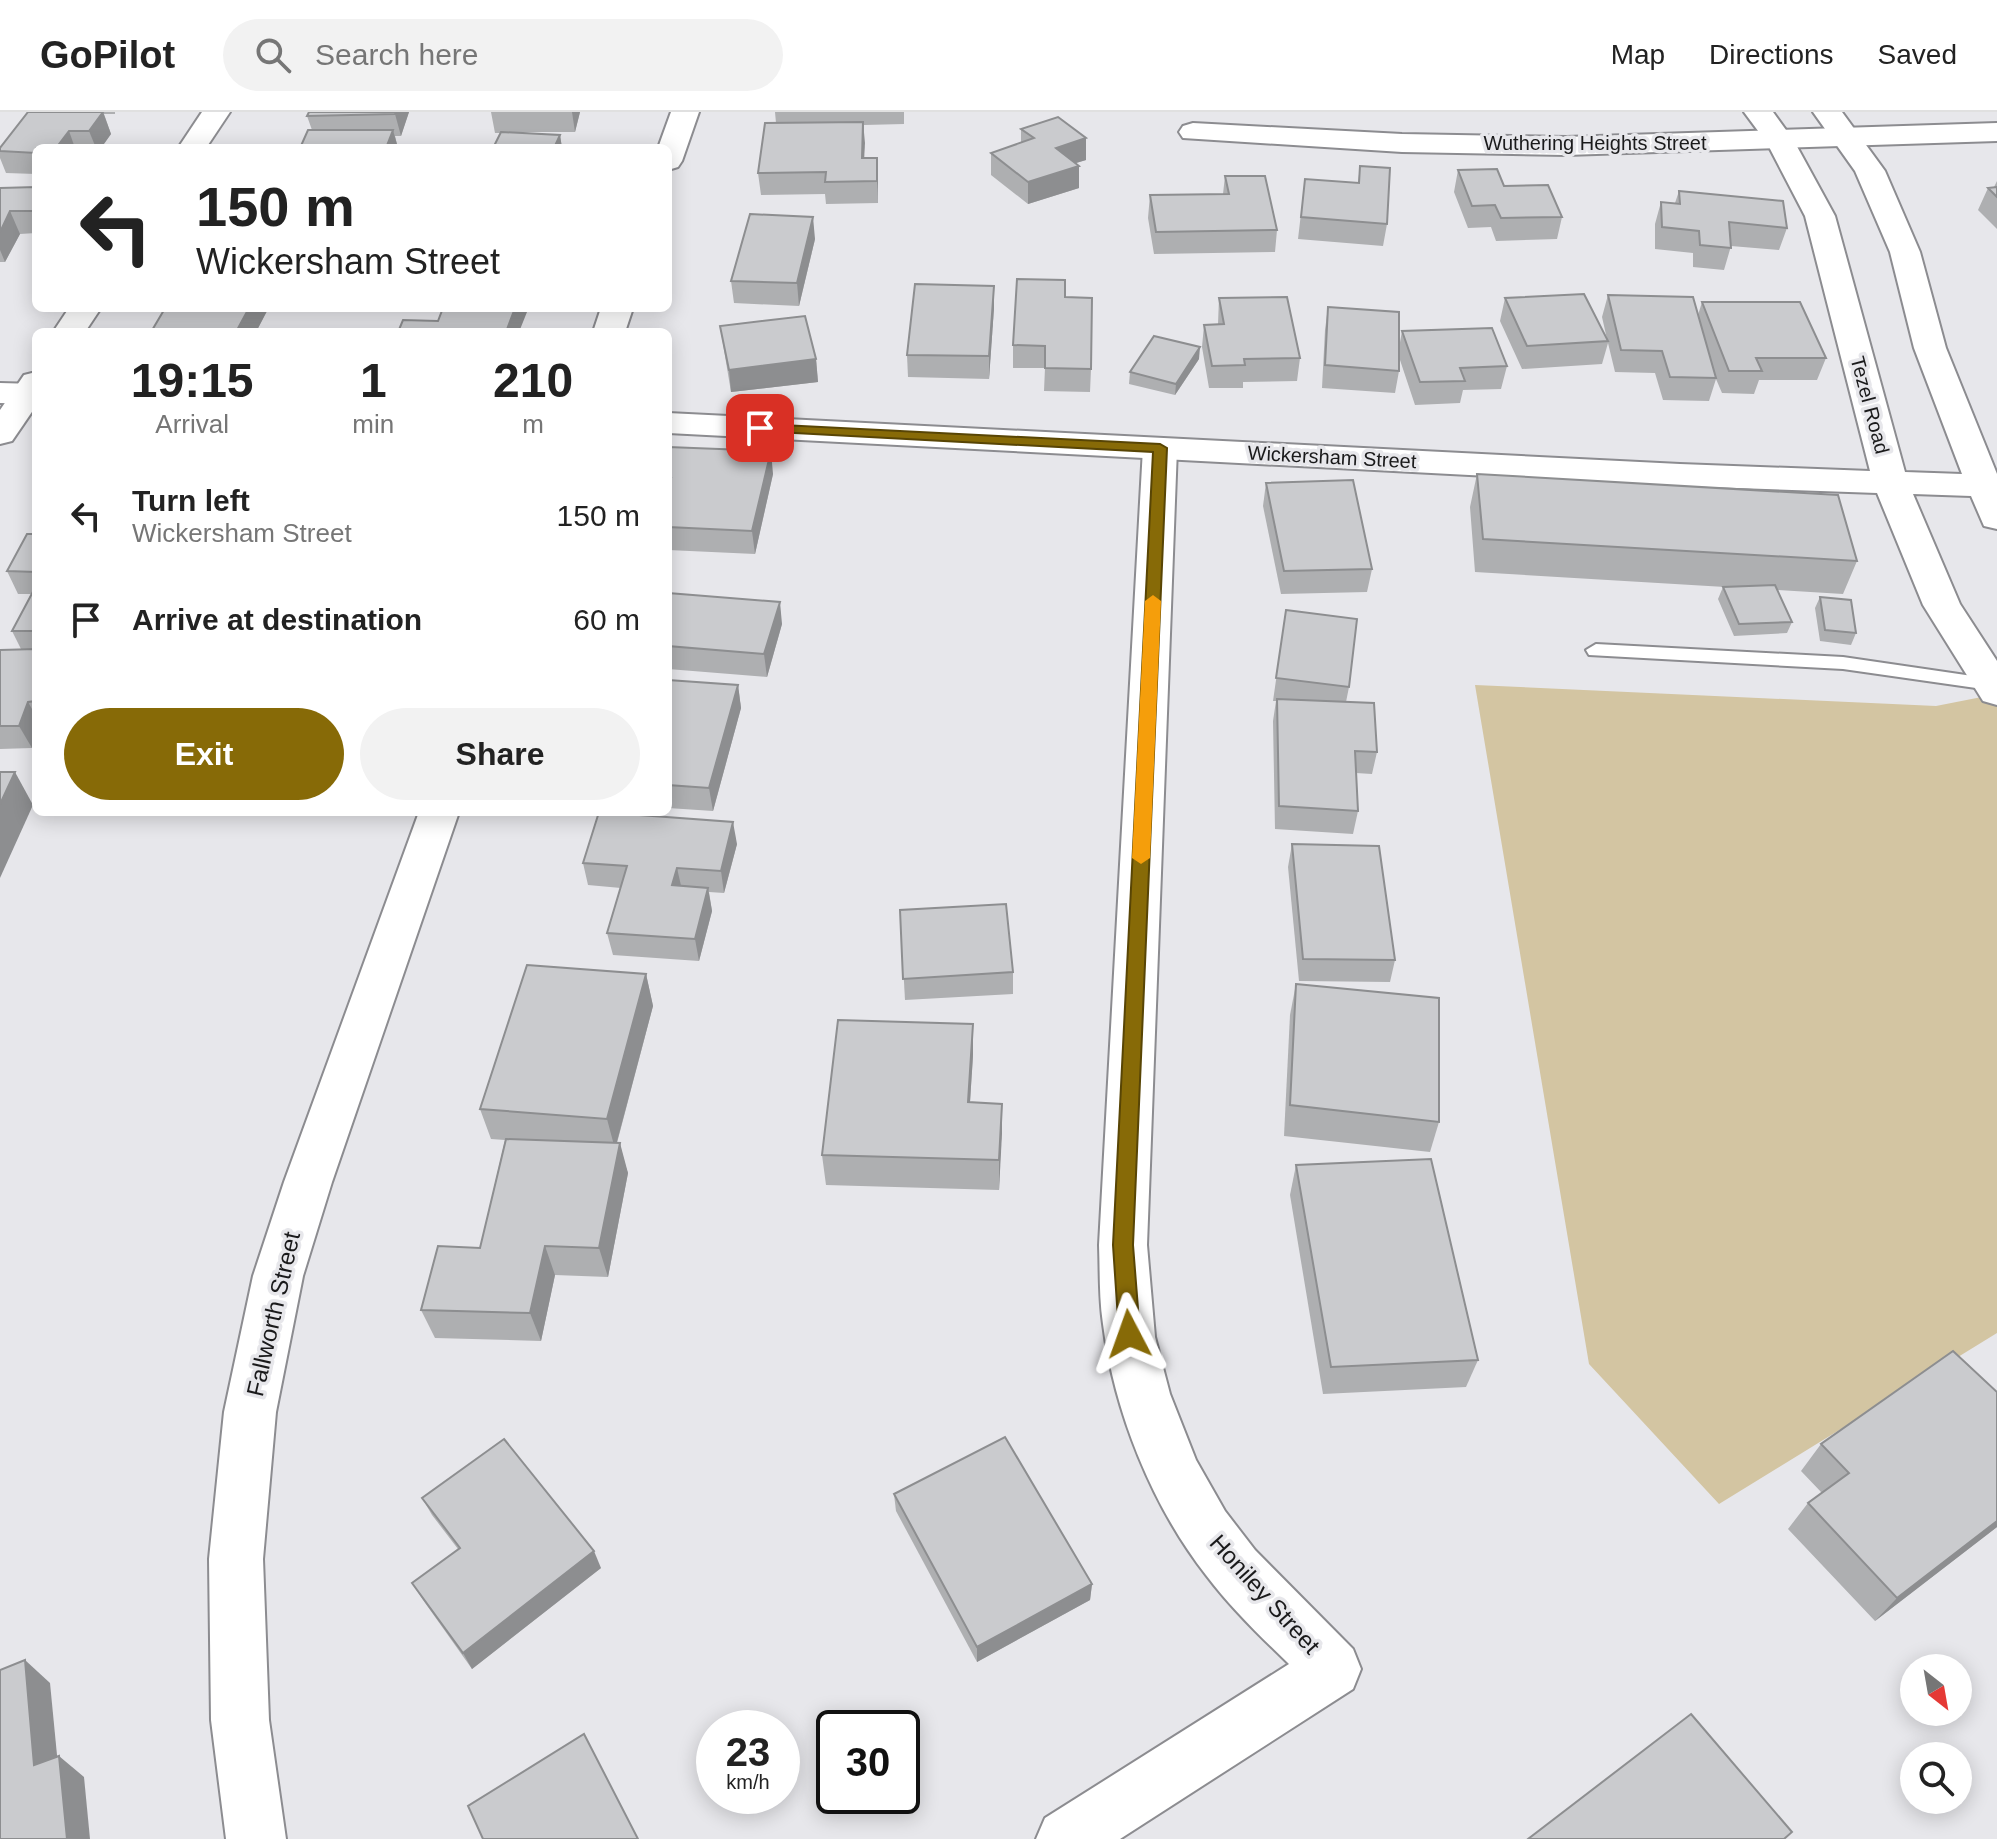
<!DOCTYPE html>
<style>
:root{--surface:#fff;--page:#f2f2f2;--text:#222;--muted:#767676;--line:#e0e0e0;--accent:#876a07}
body{margin:0;font-family:Arial,sans-serif;background:var(--page);color:var(--text);height:100vh;display:flex;flex-direction:column;font-size:30px;white-space:nowrap}
*{box-sizing:border-box;margin:0}
p{font-size:26px;color:var(--muted)}
.icon{flex:none;width:44px;height:44px;fill:none;stroke:currentColor;stroke-width:2;stroke-linecap:round;stroke-linejoin:round}
.map{position:relative;flex:1;overflow:hidden}
.panel{position:absolute;left:32px;top:216px;width:640px;height:488px;display:flex;flex-direction:column;background:var(--surface);border-radius:12px;box-shadow:0 4px 20px #0003}
.panel>*{flex:none}
.guide{position:absolute;left:32px;top:32px;width:640px;height:168px;border-radius:12px;box-shadow:0 4px 20px #0003;background:#fff;color:var(--text);overflow:hidden}
.needle{width:52px;rotate:149deg}
.tools{position:absolute;left:1900px;top:1542px;display:grid;gap:16px}
.tools a{display:grid;place-items:center;width:72px;height:72px;border-radius:50%;background:var(--surface);box-shadow:0 4px 20px #0003;font-size:40px}
.speed{position:absolute;left:696px;top:1598px;display:flex;gap:16px;font-size:40px;font-weight:700;text-align:center}
.speed>*{display:grid;place-content:center;width:104px;height:104px;border-radius:50%;background:var(--surface);box-shadow:0 4px 20px #0003;line-height:1}
.speed small{font-size:20px;font-weight:400}
.speed .limit{border:4px solid #111;border-radius:12px;background:#fff;color:#111}
.pin{position:absolute;display:grid;place-items:center;width:68px;height:68px;color:#fff;margin:-34px;border-radius:16px;box-shadow:0 4px 12px #0006}
.me{position:absolute;width:88px;margin:-44px;rotate:356deg;stroke-linejoin:round;filter:drop-shadow(0 0 6px #0008)}
.turn{display:flex;align-items:center;gap:28px;height:168px;padding:0 32px;font-size:36px}
.turn .icon{width:104px;height:104px;stroke-width:2.5}
.turn b{display:block;font-size:56px;line-height:68px}
.eta{display:flex;justify-content:space-evenly;align-items:center;height:136px;text-align:center}
.eta b{font-size:48px;font-weight:700;line-height:56px}
.cta{display:flex;gap:16px;margin-top:auto;padding:16px 32px}
.cta a{flex:1;height:92px;border-radius:48px;background:var(--accent);color:#fff;font-size:32px;font-weight:700;line-height:92px;text-align:center}
.cta a+a{background:var(--page);color:var(--text)}
ul{padding:0;list-style:none}
li{display:flex;align-items:center;gap:24px;height:104px;padding:0 32px}
li div{flex:1}
li b{display:block;font-size:30px}
li em{font-style:normal}
header{display:flex;align-items:center;gap:48px;box-sizing:border-box;height:112px;padding:0 40px;background:var(--surface);border-bottom:2px solid var(--line)}
header strong{font-size:38px}
nav{display:flex;gap:44px;margin-inline-start:auto;font-size:28px}
.search{width:560px;height:72px;background:var(--page);display:flex;align-items:center;gap:20px;box-sizing:border-box;padding:0 28px;border-radius:44px;color:var(--muted);font-size:30px}
.map>svg:first-child{display:block}
</style>
<header>
<strong>GoPilot</strong>
<div class="search"><svg class="icon" aria-label="search" viewBox="0 0 24 24"><circle cx="10" cy="10" r="6"/><path d="M15 15l6 6"/></svg>Search here</div>
<nav><a>Map</a><a>Directions</a><a>Saved</a></nav>
</header>
<div class="map">
<svg width="1997" height="1727" viewBox="0 0 1997 1727">
<rect width="100%" height="100%" fill="#e7e7eb"/>
<path fill="#d3c5a2" d="M1475 573 1936 594 1997 582V1221L1719 1392 1589 1252Z"/>
<g fill="none" stroke-linecap="round" stroke-linejoin="round">
<g stroke="#8c8c90" stroke-width="4">
<path id="lane" d="M1596 532 1843 545 1993 567 1997 569V579L1843 557 1589 543 1586 538Z"/>
</g>
<g stroke="#8c8c90" stroke-width="4">
<g id="street">
<path d="M202 0H230L206 36H178Z"/>
<path d="M671 0H699L682 49 678 55 668 58V36H658Z"/>
<path d="M1193 11 1402 22 1566 25 1997 11V29L1566 43 1402 40 1183 26 1179 20 1183 14Z"/>
<path d="M69 196H101L85 220H53Z"/>
<path d="M601 196H633L625 220H593Z"/>
<path d="M36 260V294L12 329 0 332V298L24 263Z"/>
<path d="M1160 326 1172 329 1177 336 1147 1133 1155 1225 1170 1282 1196 1348 1225 1399 1255 1438 1353 1537 1361 1557 1353 1577 1120 1727H1036L1045 1706 1289 1552C1260 1524 1230 1495 1206 1463 1152 1394 1114 1299 1103 1212 1099 1186 1100 1159 1099 1133L1143 336 1148 329Z"/>
<path d="M419 700H459L332 1070 303 1164 276 1300 263 1447 269 1608 286 1727H226L211 1608 209 1447 224 1300 253 1164 284 1070Z"/>
</g>
</g>
<g stroke="#8c8c90" stroke-width="4">
<g id="secondary">
<path d="M1744 0H1773L1794 29 1835 104 1905 360 1962 362 1914 236 1890 140 1855 59 1813 0H1842L1885 59 1920 140 1946 236 1997 362V417L1984 414 1971 384 1913 382 1960 492 1997 549V593L1983 589 1923 493 1877 381 1680 374 668 321V301L1680 352 1870 359 1805 104 1767 31Z"/>
<path d="M0 271 36 272V292L0 291Z"/>
</g>
</g>
<use href="#lane" fill="#fff" fill-rule="evenodd"/>
<use href="#street" fill="#fff" fill-rule="evenodd"/>
<use href="#secondary" fill="#fff" fill-rule="evenodd"/>
</g>
<g fill="#aeafb1">
<path d="M28 0H115V2H104L111 22 101 36H36V62L6 61 0 46V36Z"/>
<path d="M309 0H409L401 24H395L398 36H300L312 18 307 4Z"/>
<path d="M491 0H580L575 20H514L560 23 562 36H493L501 21H495Z"/>
<path d="M775 0H904V12L864 13V46H877L878 91 826 92 825 82 761 83 758 61 776 11Z"/>
<path d="M1021 17 1086 48 1076 51 1079 54V76L1028 92 991 63V41L1021 31Z"/>
<path d="M1360 54 1387 112 1383 134 1298 127 1305 67 1358 71Z"/>
<path d="M1458 58 1504 74 1562 105 1557 127 1496 129 1491 115 1468 116 1454 80Z"/>
<path d="M1225 64 1277 118 1275 140 1154 142 1148 106 1150 83 1223 82Z"/>
<path d="M1997 69V117L1978 98 1988 76 1994 75Z"/>
<path d="M36 75V121L20 122 5 150H0V76Z"/>
<path d="M1679 79 1787 116 1779 138 1731 134 1724 158 1693 155V141L1655 137V112L1661 90 1675 91Z"/>
<path d="M815 127 799 194 734 191 731 169Z"/>
<path d="M994 174V196L989 267 908 265 907 243Z"/>
<path d="M1608 183 1698 203 1702 190 1826 246 1817 268H1759L1754 282 1722 281 1716 267 1709 289 1663 288 1655 261 1615 260 1608 231 1602 252 1522 257 1500 209 1505 186 1607 227 1602 205Z"/>
<path d="M1065 185 1091 257 1090 280 1044 279 1045 256H1013V233Z"/>
<path d="M1219 186 1300 246 1297 269 1243 270V276H1209L1202 235 1204 213 1218 212Z"/>
<path d="M1328 195 1399 236 1402 219 1507 254 1501 277 1463 278 1460 291 1415 293 1399 245V259L1395 281 1322 276 1325 218Z"/>
<path d="M178 196H275L273 199H267L256 220H151Z"/>
<path d="M720 214 816 247 818 270 731 280Z"/>
<path d="M1199 247 1175 283 1129 272 1130 260Z"/>
<path d="M668 335 773 362 755 442 668 438Z"/>
<path d="M1477 362 1857 449 1843 482 1777 478 1792 510 1787 521 1734 524 1718 487 1723 475H1725L1475 460 1470 395Z"/>
<path d="M1266 371 1372 457 1367 480 1281 482 1263 394Z"/>
<path d="M36 422V624L32 636 0 637V538L21 537 12 519 31 482H18L7 459Z"/>
<path d="M668 481 782 512 767 565 668 557Z"/>
<path d="M1820 485 1856 521 1851 533 1820 529 1815 496Z"/>
<path d="M1286 498 1349 575 1346 590 1377 640 1372 662 1356 661 1358 699 1353 722 1275 717 1273 609 1276 589H1273Z"/>
<path d="M668 568 738 573 741 596 713 699 668 696Z"/>
<path d="M737 732 724 781 709 780 712 799 699 849 613 843 607 821 621 776 588 773 583 751Z"/>
<path d="M1292 732 1395 848 1390 870 1299 869 1288 755Z"/>
<path d="M900 798 1013 860V882L905 888Z"/>
<path d="M646 862 653 894 617 1031 628 1061 608 1165 555 1163 541 1229 435 1226 421 1198 480 1136 505 1028 491 1027 480 997Z"/>
<path d="M1296 872 1439 1010 1430 1040 1284 1024 1290 903Z"/>
<path d="M973 943 970 990 1002 992 999 1078 826 1073 822 1043Z"/>
<path d="M1296 1053 1478 1248 1466 1275 1323 1282 1290 1083Z"/>
<path d="M1821 1332 1997 1415 1875 1509 1788 1417 1808 1391 1822 1381 1801 1359Z"/>
<path d="M894 1382 1092 1472 1090 1488 977 1550 896 1399Z"/>
<path d="M422 1386 601 1456 472 1557 423 1488 412 1471 458 1437 432 1403Z"/>
</g>
<g fill="#8d8e90">
<path d="M103 0 111 22 101 36H96L89 19Z"/>
<path d="M396 0H409L401 24 395 2Z"/>
<path d="M572 0H580L575 20Z"/>
<path d="M863 10 865 31 863 68 862 46Z"/>
<path d="M393 18 398 36H386Z"/>
<path d="M69 19 75 36H56Z"/>
<path d="M560 23 562 36H554Z"/>
<path d="M1086 26V48L1056 57V36Z"/>
<path d="M877 46 878 68V91L877 69Z"/>
<path d="M1079 54V76L1028 92V70Z"/>
<path d="M10 99 20 122 5 150 0 138V120Z"/>
<path d="M813 105 815 127 799 194 797 171Z"/>
<path d="M994 174V196L989 267V244Z"/>
<path d="M249 196H266L267 199 256 220H236Z"/>
<path d="M515 196H526L527 200 519 220H506Z"/>
<path d="M1200 235 1199 247 1175 283 1176 272Z"/>
<path d="M816 247 818 270 731 280 729 258Z"/>
<path d="M771 339 773 362 755 442 752 419Z"/>
<path d="M780 490 782 512 767 565 764 542Z"/>
<path d="M738 573 741 596 713 699 709 676Z"/>
<path d="M28 590 36 604V624L32 636 19 614Z"/>
<path d="M15 660 33 693 0 766V692Z"/>
<path d="M733 710 737 732 724 781 721 759Z"/>
<path d="M677 756 682 778 672 773Z"/>
<path d="M708 776 712 799 699 849 695 827Z"/>
<path d="M646 862 653 894 615 1037 607 1007Z"/>
<path d="M973 912V943L968 1021V990Z"/>
<path d="M1002 992V1022L999 1078V1048Z"/>
<path d="M620 1031 628 1061 608 1165 599 1136Z"/>
<path d="M545 1134 555 1163 541 1229 530 1201Z"/>
<path d="M1997 1409V1415L1875 1509 1897 1486Z"/>
<path d="M594 1439 601 1456 472 1557 463 1541Z"/>
<path d="M1092 1472 1090 1488 977 1550V1535Z"/>
<path d="M25 1548 50 1571 60 1674 34 1653Z"/>
<path d="M59 1644 84 1665 90 1727H67Z"/>
</g>
<g fill="#cacbce" stroke="#8d8e90" stroke-width="2">
<path d="M28 0H103L89 19H69L56 36H36V41L0 39V36Z"/>
<path d="M309 0H396L395 2 307 4Z"/>
<path d="M1058 5 1086 26 1056 36 1079 54 1028 70 991 41 1034 26 1021 17Z"/>
<path d="M863 10 862 46H877V69L825 70 826 60 758 61 765 11Z"/>
<path d="M308 18H393L386 36H300Z"/>
<path d="M501 20 560 23 554 36H493Z"/>
<path d="M1360 54 1390 56 1387 112 1301 105 1305 67 1359 71Z"/>
<path d="M1497 57 1504 74 1548 73 1562 105 1501 106 1495 93 1472 94 1458 58Z"/>
<path d="M1225 64H1265L1277 118 1156 120 1150 83 1229 82Z"/>
<path d="M36 75V99H10L0 120V76Z"/>
<path d="M1997 75V85L1988 76Z"/>
<path d="M1679 79 1783 89 1787 116 1729 110 1731 136 1700 133 1699 119 1662 115 1661 90 1680 92Z"/>
<path d="M750 102 813 105 797 171 731 169Z"/>
<path d="M1017 167 1065 168V185L1092 186 1091 257 1045 256V234L1013 233Z"/>
<path d="M915 172 994 174 989 244 907 243Z"/>
<path d="M1584 182 1608 229 1527 234 1505 186Z"/>
<path d="M1608 183 1693 185 1716 266 1670 265 1662 239 1621 238Z"/>
<path d="M1287 185 1300 246 1244 247 1245 253 1212 254 1204 213 1224 212 1219 186Z"/>
<path d="M1702 190H1800L1826 246H1756L1762 259H1729Z"/>
<path d="M1328 195 1399 200V259L1325 253Z"/>
<path d="M178 196H249L236 220H151L164 198H177Z"/>
<path d="M443 196H515L506 220H398L403 208 438 209Z"/>
<path d="M805 204 816 247 729 258 720 214Z"/>
<path d="M1492 216 1507 254 1460 256 1465 269 1420 270 1402 219Z"/>
<path d="M1154 224 1200 235 1176 272 1130 260Z"/>
<path d="M668 335 771 339 752 419 668 415V377L671 366H668Z"/>
<path d="M1477 362 1838 383 1857 449 1483 427Z"/>
<path d="M1353 368 1372 457 1284 459 1266 371Z"/>
<path d="M27 422H36V460L7 459Z"/>
<path d="M1775 473 1792 510 1739 512 1723 475Z"/>
<path d="M36 474V519H12Z"/>
<path d="M668 481 780 490 764 542 668 534Z"/>
<path d="M1820 485 1851 488 1856 521 1825 518Z"/>
<path d="M1286 498 1357 507 1349 575 1276 566Z"/>
<path d="M36 537V589L28 590 19 614H0V538Z"/>
<path d="M668 568 738 573 709 676 668 673Z"/>
<path d="M1277 587 1374 591 1377 640 1355 639 1358 699 1279 694Z"/>
<path d="M0 660H15L0 692Z"/>
<path d="M599 700 733 710 721 759 677 756 672 773 708 776 695 827 607 821 627 754 583 751Z"/>
<path d="M1292 732 1379 734 1395 848 1303 847Z"/>
<path d="M1006 792 1013 860 903 867 900 798Z"/>
<path d="M527 853 646 862 607 1007 480 997Z"/>
<path d="M1296 872 1439 886V1010L1290 993Z"/>
<path d="M838 908 973 912 968 990 1002 992 999 1048 822 1043Z"/>
<path d="M506 1027 620 1031 599 1136 545 1134 530 1201 421 1198 438 1134 480 1136Z"/>
<path d="M1431 1047 1478 1248 1331 1255 1296 1053Z"/>
<path d="M1953 1239 1997 1280V1409L1897 1486 1808 1391 1849 1361 1821 1332Z"/>
<path d="M1005 1325 1092 1472 977 1535 894 1382Z"/>
<path d="M504 1327 594 1439 463 1541 412 1471 460 1436 422 1386Z"/>
<path d="M25 1548 34 1653 59 1644 67 1727H0V1558Z"/>
<path d="M1691 1602 1792 1720 1784 1727H1528Z"/>
<path d="M584 1622 638 1727H483L468 1694Z"/>
</g>
<path fill="#876a07" stroke="#584505" stroke-width="2" d="M760 312 1160 332 1167 336 1133 1133 1140 1222 1137 1228 1129 1231 1122 1228 1119 1222 1113 1133 1153 340 755 319 753 316Z"/>
<path fill="#f59e0b" d="M1153 483 1161 489 1150 746 1141 752 1132 746 1145 489Z"/>
<g text-anchor="middle" dominant-baseline="central" stroke-width="7" stroke-linejoin="round" paint-order="stroke">
<g font-size="20" fill="#1a1a1b" stroke="#e7e7eb">
<text x="1595" y="31">Wuthering Heights Street</text>
<text transform="translate(1870 293) rotate(75)">Tezel Road</text>
<text transform="translate(1332 345) rotate(3)">Wickersham Street</text>
</g>
<g font-size="24" fill="#1a1a1b" stroke="#e7e7eb">
<text transform="translate(273 1202) rotate(-77)">Fallworth Street</text>
<text transform="translate(1265 1482) rotate(48)">Honiley Street</text>
</g>
</g>
</svg>
<div class="tools">
<a><svg class="needle" viewBox="-14 -14 28 28"><path d="M0-13l5 13h-10z" fill="#e53935"/><path d="M0 13l5-13h-10z" fill="#767676"/></svg></a>
<a><svg class="icon" aria-label="search" viewBox="0 0 24 24"><circle cx="10" cy="10" r="6"/><path d="M15 15l6 6"/></svg></a>
</div>
<div class="speed"><div>23<small>km/h</small></div><div class="limit">30</div></div>
<div class="pin" style="left:760px;top:316px;background:#d93025"><svg class="icon" aria-label="arrive" viewBox="0 0 24 24"><path d="M6 21V4h12l-3 4 3 4H6"/></svg></div>
<svg class="me" style="left:1129px;top:1222px" viewBox="-20 -20 40 40"><path d="M0-17L14 15 0 8-14 15z" fill="#876a07" stroke="#fff" stroke-width="4"/></svg>
<div class="guide">
<div class="turn"><svg class="icon" aria-label="left" viewBox="0 0 24 24"><path d="M17 20v-9H6M10 6l-5 5 5 5"/></svg><div><b>150 m</b>Wickersham Street</div></div>
</div>
<section class="panel">
<div class="eta">
<div><b>19:15</b><p>Arrival</p></div>
<div><b>1</b><p>min</p></div>
<div><b>210</b><p>m</p></div>
</div>
<ul>
<li><svg class="icon" aria-label="left" viewBox="0 0 24 24"><path d="M17 20v-9H6M10 6l-5 5 5 5"/></svg><div><b>Turn left</b><p>Wickersham Street</p></div><em>150 m</em></li>
<li><svg class="icon" aria-label="arrive" viewBox="0 0 24 24"><path d="M6 21V4h12l-3 4 3 4H6"/></svg><div><b>Arrive at destination</b></div><em>60 m</em></li>
</ul>
<div class="cta"><a>Exit</a><a>Share</a></div>
</section>
</div>
